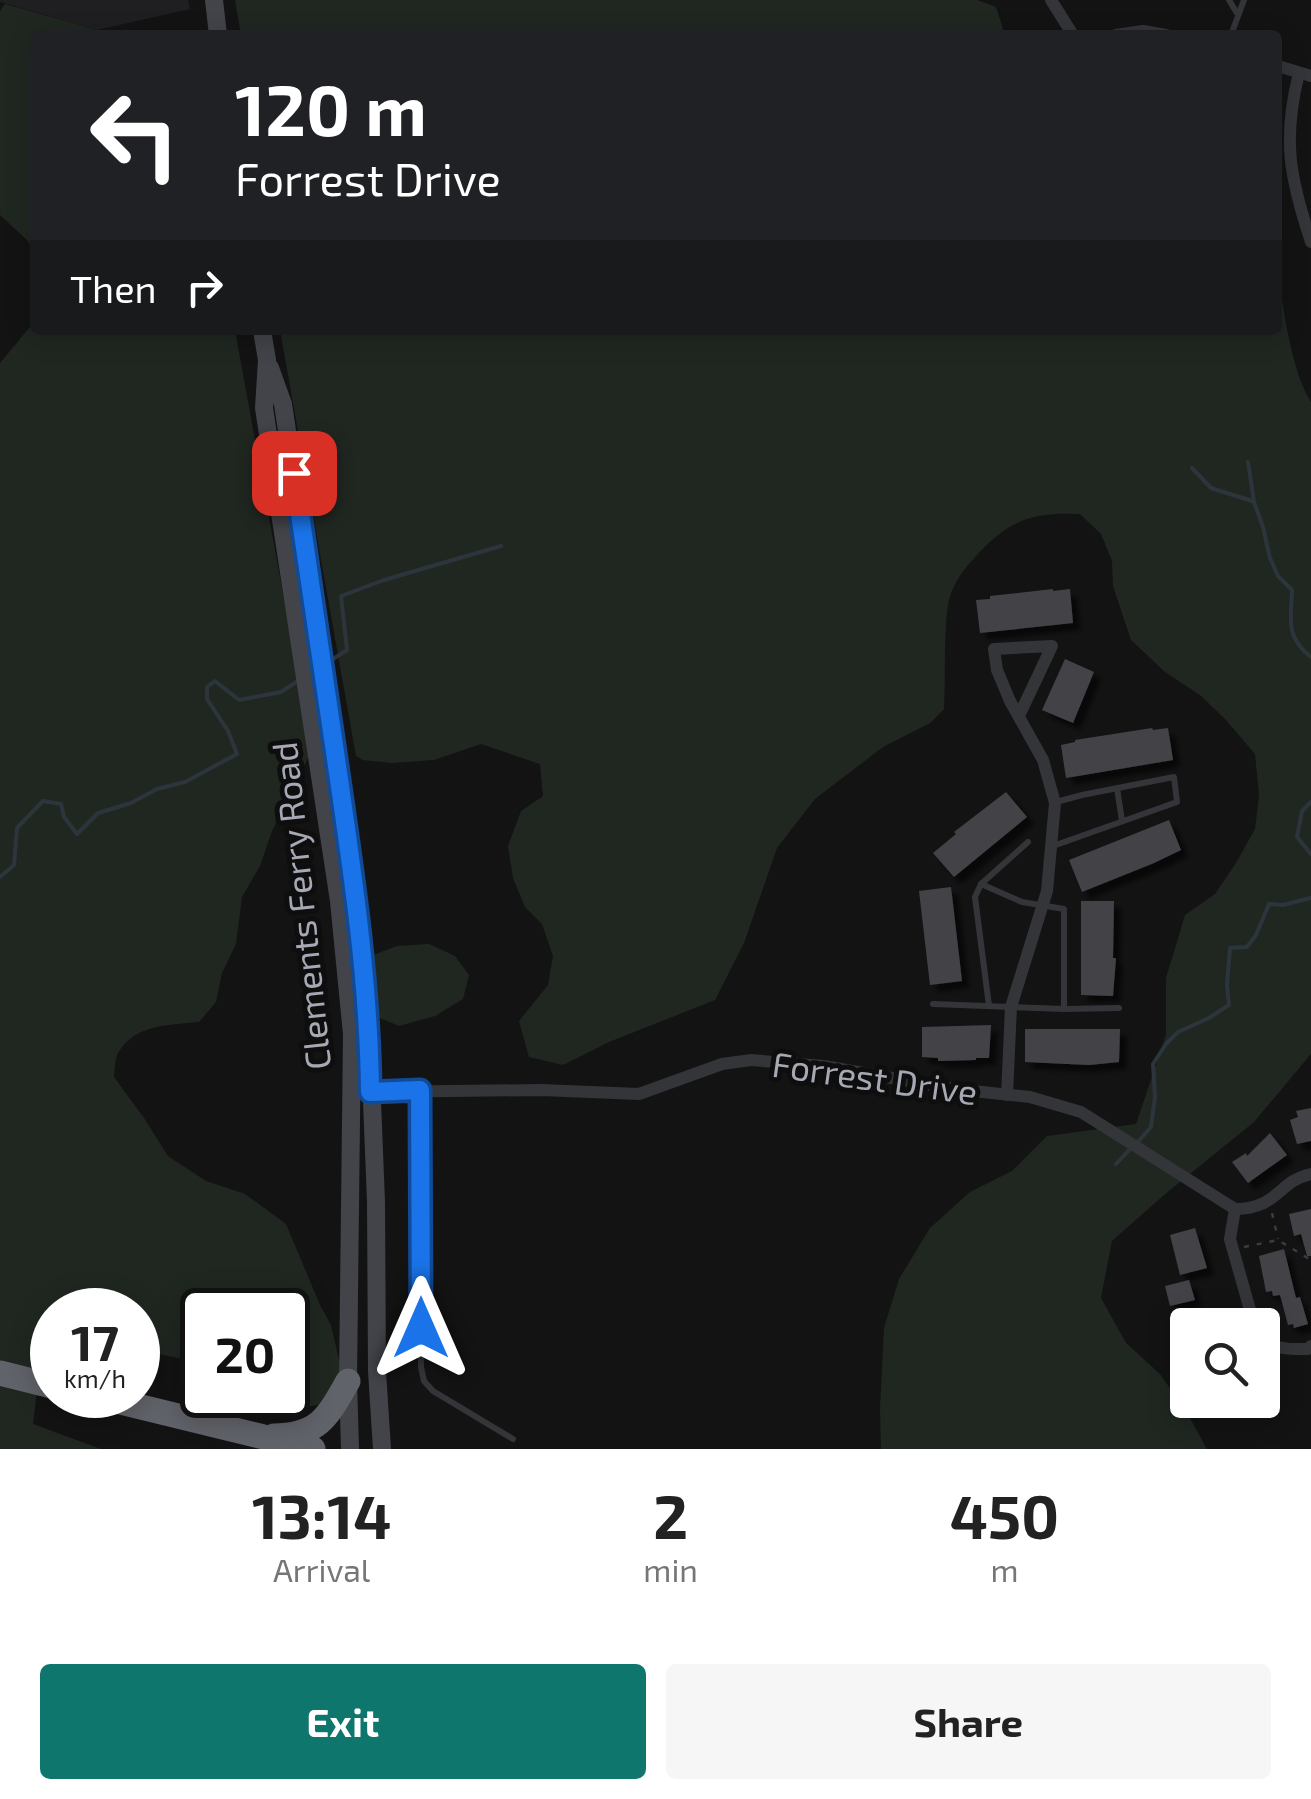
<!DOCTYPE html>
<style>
:root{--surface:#fff;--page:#f6f6f6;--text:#222;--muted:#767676;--accent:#0f766e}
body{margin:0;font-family:"Exo 2",sans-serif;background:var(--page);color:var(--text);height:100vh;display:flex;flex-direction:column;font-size:38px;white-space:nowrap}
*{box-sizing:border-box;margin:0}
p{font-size:32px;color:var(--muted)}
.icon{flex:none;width:55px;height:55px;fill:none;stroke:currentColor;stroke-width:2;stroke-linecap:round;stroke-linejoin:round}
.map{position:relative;height:1449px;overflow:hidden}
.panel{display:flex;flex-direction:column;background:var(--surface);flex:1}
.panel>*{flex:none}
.hud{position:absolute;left:30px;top:30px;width:1252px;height:305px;border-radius:10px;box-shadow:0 5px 25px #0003;background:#202124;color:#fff;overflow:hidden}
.buttons{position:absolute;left:1170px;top:1308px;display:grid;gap:20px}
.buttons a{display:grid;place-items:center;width:110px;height:110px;border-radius:10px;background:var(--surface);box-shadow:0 5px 25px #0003;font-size:50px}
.speed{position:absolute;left:30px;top:1288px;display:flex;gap:20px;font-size:50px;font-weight:700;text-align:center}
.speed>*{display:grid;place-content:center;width:130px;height:130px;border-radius:50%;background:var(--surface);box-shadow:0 5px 25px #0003;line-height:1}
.speed small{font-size:25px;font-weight:400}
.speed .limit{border:5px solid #111;border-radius:15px;background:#fff;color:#111}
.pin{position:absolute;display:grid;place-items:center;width:85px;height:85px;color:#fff;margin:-42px;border-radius:20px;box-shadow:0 5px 15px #0006}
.me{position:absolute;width:110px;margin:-55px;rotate:0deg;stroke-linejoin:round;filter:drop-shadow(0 0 8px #0008)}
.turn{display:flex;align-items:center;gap:35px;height:210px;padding:0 40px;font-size:45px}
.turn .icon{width:130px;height:130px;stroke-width:2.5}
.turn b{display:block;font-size:70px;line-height:85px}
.then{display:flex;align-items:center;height:95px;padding:0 40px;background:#0003;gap:20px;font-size:38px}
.eta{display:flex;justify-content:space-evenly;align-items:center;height:170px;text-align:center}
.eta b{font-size:60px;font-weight:700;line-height:70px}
.button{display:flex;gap:20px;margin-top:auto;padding:20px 40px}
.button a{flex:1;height:115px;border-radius:10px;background:var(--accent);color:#fff;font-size:40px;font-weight:700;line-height:115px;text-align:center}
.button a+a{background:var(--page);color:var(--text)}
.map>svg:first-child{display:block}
</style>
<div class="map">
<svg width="1311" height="1449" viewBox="0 0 1311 1449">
<defs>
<filter id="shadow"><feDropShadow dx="7" dy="7" stdDeviation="2.5" flood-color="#0009"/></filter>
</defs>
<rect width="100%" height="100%" fill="#131314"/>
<path fill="#1f1f21" d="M0 0H188L190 9 97 30 0 2Z"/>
<g fill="#202721">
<path d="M235 0H977L996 7 1005 35H241Z"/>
<path d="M5 4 97 30 99 35H35V254L28 241 0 215V11Z"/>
<path d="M1278 273C1284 311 1291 370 1311 402V1054L1254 1122 1164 1195 1112 1241 1101 1298 1126 1343 1160 1374 1186 1411 1207 1449H881L880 1409 884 1328 899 1279 930 1228 970 1192 1012 1171 1047 1136 1136 1124 1166 1035V978L1185 915 1215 894 1236 863 1255 829 1259 795 1255 754 1226 720 1200 695 1165 672 1131 640 1113 586 1112 561 1101 534 1080 514C1033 512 1010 519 977 555 965 568 954 581 949 600 943 629 946 677 944 709L930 723 883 747 815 799 777 848 744 943 715 1000 609 1042 563 1065 529 1057 519 1021 548 985 553 956 542 924 525 907 513 878 508 846 521 811 543 796 540 764 481 744 434 760 392 763 363 760 356 756 280 330H1169L1173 333 1176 330H1278Z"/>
<path d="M35 321V330H235L309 737 310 754 272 831 260 866 242 897 236 944 222 973 216 1002 199 1022C169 1025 135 1024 118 1053 115 1059 115 1069 114 1077L144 1118 168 1156 206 1181 245 1194 286 1224 320 1305 331 1325 344 1382 341 1396C306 1411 292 1412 257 1395H288V1310H202V1368L183 1359 138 1350V1310H52V1377L37 1391 33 1424 101 1449H0V363Z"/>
<path d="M429 944 455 956 469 975 463 999 435 1016 399 1026 375 1016 368 957 397 946Z"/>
</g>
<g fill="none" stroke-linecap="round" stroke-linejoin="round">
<g stroke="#2d353c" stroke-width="4">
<path d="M1248 462 1254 502 1263 527 1270 558 1278 576 1292 590C1291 619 1285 637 1311 657"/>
<path d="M1192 468 1211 488 1252 501"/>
<path d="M327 663 347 650 341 596 384 580 501 546"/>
<path d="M1311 802 1302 811 1297 837 1311 854"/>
<path d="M0 877 14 865 17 828 43 801 61 804 64 817 77 834 98 813 131 803 157 789 185 782 237 754 228 731 207 699V687L215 681 239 700 281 692 298 681"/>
<path d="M1137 1143 1151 1127 1155 1097 1153 1064 1166 1044 1178 1032 1209 1018 1229 1005 1227 985 1230 948 1247 947 1256 935 1269 904 1283 905 1311 898"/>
<path d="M1116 1164 1130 1149"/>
</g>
</g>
<g fill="#424347" filter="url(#shadow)">
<path d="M1053 589V591L1070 589 1073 623 980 633 976 600 990 599V596Z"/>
<path d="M1065 659 1094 672 1073 723 1042 710Z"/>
<path d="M1152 728 1153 730 1168 728 1173 760 1066 778 1061 745 1075 742V740Z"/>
<path d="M1006 792 1027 817 954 877 933 853 956 834 954 832Z"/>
<path d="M1169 820 1181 850 1154 863 1082 892 1069 860Z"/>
<path d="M951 887 962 981 930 985 919 891Z"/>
<path d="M1081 901H1114L1113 958H1116L1113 996 1081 995Z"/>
<path d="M991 1025 989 1058H976V1060L938 1061V1058L922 1057V1027Z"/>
<path d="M1025 1029H1120L1119 1062 1089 1065 1025 1062Z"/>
<path d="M1311 1108V1141L1297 1144 1290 1120 1298 1117 1296 1111Z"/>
<path d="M1270 1133 1287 1155 1248 1183 1232 1162 1246 1153 1247 1156Z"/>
<path d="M1311 1209V1256H1307L1301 1234 1294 1236 1289 1214Z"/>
<path d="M1195 1228 1207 1268 1180 1275 1170 1235Z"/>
<path d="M1284 1249 1296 1298 1300 1297 1308 1324 1294 1328 1293 1324 1288 1325 1280 1295 1273 1296 1272 1291 1266 1292 1259 1256Z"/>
<path d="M1189 1280 1195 1300 1170 1306 1165 1286Z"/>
</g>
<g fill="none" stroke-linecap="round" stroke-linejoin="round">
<g stroke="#3a3c40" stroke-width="2.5" stroke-dasharray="5 8" stroke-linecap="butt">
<path d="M1272 1213 1278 1239"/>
<path d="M1244 1247 1278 1240 1311 1260"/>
</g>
<g stroke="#343539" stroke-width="6">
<path d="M1229 0 1238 15"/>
<path d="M1231 35 1244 0"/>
<path d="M1117 788 1122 821"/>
<path d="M1053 846 1177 802 1174 777 1082 795 1056 802"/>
<path d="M981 884 1028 842"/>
<path d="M933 1004C977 1006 1021 1007 1064 1009V909L1022 902 981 884 975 897 989 1006"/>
<path d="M1064 1009 1119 1008"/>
<path d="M420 1091 421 1367 424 1381 433 1391 513 1439"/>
</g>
<g stroke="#343539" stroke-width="12">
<path d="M1051 0 1073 35"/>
<path d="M1116 35 1143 31 1166 35"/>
<path d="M1278 66 1311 76"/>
<path d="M1299 73C1282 140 1290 178 1311 242"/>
<path d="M370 1092 541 1090 639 1094 722 1064 751 1060 824 1066 954 1089 1030 1097 1081 1112 1235 1209C1278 1209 1278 1181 1311 1174"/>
<path d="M1007 1095 1011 1007 1047 891 1055 803 1043 760 1010 701 997 670 994 649 1052 646 1019 716"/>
<path d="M1235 1209 1230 1239 1252 1317 1257 1325"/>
<path d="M1262 1335C1272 1351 1291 1349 1308 1349L1311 1346"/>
</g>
<g stroke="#424449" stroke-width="18">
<path d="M214 0 218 35"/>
<path d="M262 330 267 360 264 408 339 901 352 1034 348 1381 350 1449"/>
<path d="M270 368 283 404 346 824 369 1025 376 1202 377 1371 382 1449"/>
</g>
<g stroke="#61636a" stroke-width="25">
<path d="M0 1373 52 1386"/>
<path d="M92 1395 313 1449"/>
<path d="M274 1436C320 1435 328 1416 348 1381"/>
</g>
</g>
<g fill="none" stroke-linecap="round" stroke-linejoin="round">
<g stroke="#114b97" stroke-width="25">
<path id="route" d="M294 473C308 568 322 664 336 759 352 869 369 980 370 1092L420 1090 421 1328"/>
</g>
<use href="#route" stroke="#1a73e8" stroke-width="18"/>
</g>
<g text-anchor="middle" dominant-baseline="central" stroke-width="10" stroke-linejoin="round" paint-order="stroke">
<g font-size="35" fill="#a6a9b4" stroke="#0e0e0f">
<text transform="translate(300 906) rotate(-96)">Clements Ferry Road</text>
<text transform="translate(875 1077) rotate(8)">Forrest Drive</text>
</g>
</g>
</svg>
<div class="buttons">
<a><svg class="icon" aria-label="search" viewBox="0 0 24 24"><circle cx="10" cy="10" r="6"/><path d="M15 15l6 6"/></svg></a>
</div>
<div class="speed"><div>17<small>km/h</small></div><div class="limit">20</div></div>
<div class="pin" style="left:294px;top:473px;background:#d93025"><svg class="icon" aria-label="arrive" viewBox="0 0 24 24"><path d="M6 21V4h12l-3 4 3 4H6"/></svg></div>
<svg class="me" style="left:421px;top:1328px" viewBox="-20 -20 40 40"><path d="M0-17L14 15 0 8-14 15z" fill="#1a73e8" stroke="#fff" stroke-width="4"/></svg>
<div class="hud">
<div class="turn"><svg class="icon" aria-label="left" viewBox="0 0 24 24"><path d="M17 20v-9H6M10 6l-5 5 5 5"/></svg><div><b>120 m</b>Forrest Drive</div></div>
<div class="then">Then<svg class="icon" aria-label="right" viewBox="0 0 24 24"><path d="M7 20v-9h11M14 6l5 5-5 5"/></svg></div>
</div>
</div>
<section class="panel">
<div class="eta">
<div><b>13:14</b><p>Arrival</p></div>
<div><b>2</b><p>min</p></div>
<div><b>450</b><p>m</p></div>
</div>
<div class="button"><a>Exit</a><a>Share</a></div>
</section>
